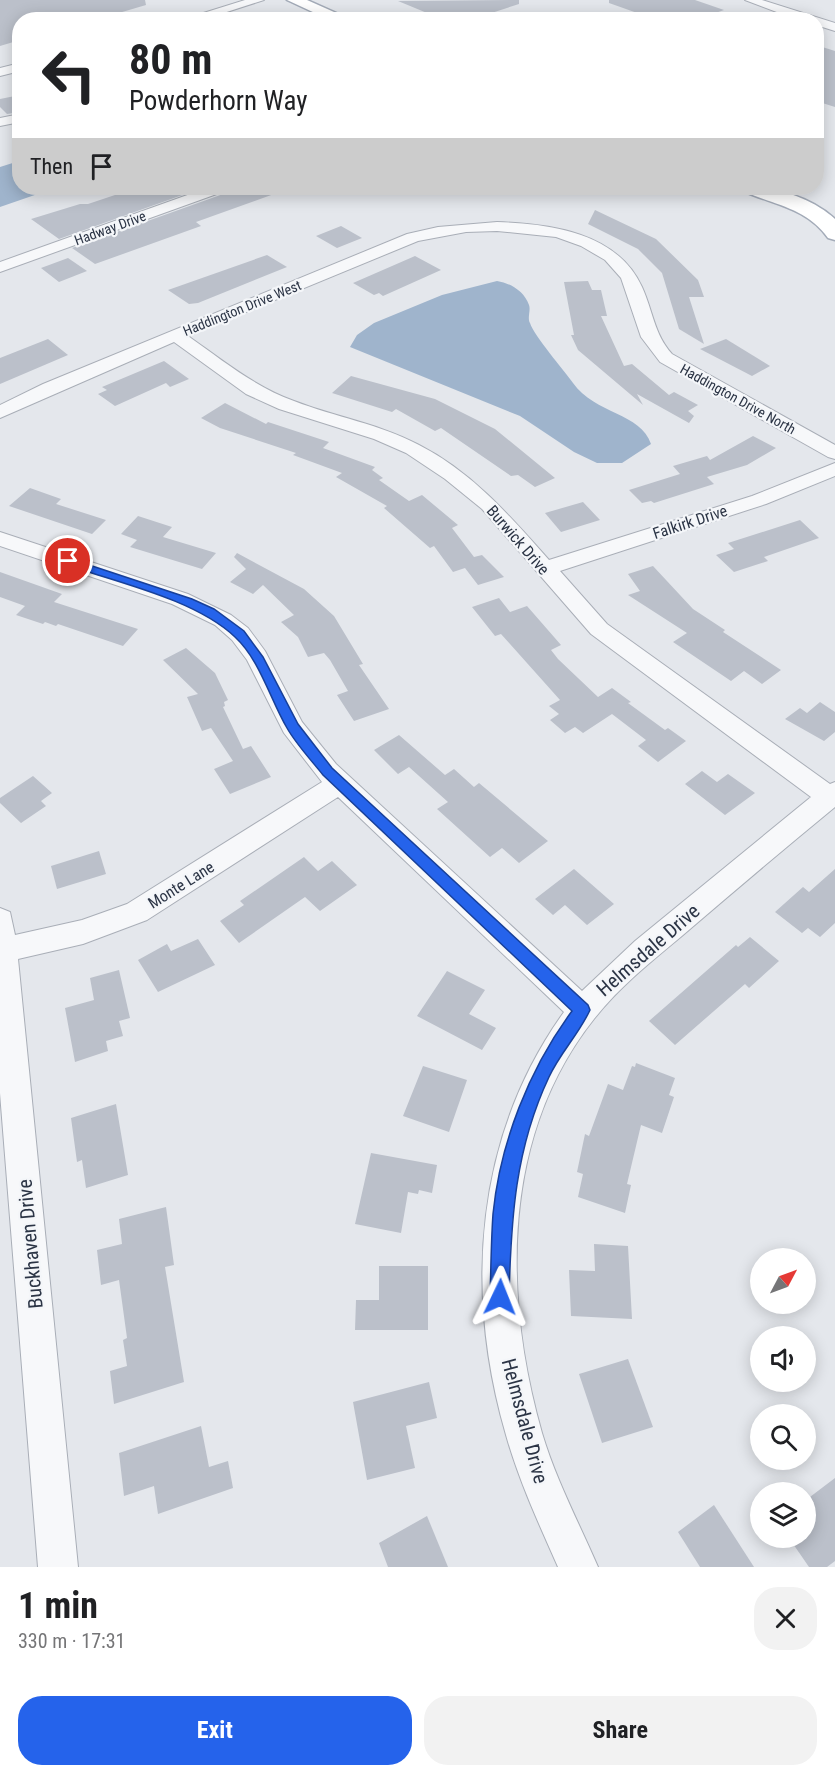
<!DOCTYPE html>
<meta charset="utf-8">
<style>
:root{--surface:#fff;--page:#f2f2f2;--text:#202124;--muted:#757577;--accent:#2563eb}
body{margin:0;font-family:"Roboto Condensed",sans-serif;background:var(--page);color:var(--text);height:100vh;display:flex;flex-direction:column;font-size:22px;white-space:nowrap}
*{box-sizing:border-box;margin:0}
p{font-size:20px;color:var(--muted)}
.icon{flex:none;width:33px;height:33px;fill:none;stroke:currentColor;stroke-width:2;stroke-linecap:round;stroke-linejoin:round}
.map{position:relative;height:1567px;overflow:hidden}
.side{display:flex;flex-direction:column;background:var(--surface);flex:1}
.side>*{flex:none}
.guide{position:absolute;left:12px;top:12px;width:812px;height:183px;border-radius:24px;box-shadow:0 3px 15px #0003;background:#fff;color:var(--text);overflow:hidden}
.needle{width:39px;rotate:49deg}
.buttons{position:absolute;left:750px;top:1248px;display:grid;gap:12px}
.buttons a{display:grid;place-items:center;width:66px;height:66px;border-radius:50%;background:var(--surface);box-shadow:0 3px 15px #0003;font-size:30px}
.pin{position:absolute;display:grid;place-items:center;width:51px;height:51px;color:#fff;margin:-26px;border:3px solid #fff;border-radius:50%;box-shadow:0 2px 6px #0007}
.me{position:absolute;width:66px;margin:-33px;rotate:2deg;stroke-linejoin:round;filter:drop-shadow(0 0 4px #0008)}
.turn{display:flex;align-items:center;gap:21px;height:126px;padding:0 18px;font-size:27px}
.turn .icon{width:78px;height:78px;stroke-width:2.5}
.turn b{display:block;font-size:42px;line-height:51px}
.then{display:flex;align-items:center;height:57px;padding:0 18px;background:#0003;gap:12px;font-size:22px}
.round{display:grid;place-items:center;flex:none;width:63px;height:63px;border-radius:24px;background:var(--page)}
.headline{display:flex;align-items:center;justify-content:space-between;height:102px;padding:0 18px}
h1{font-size:36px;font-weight:700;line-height:45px}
.button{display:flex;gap:12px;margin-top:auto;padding:12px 18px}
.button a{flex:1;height:69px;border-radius:24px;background:var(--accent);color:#fff;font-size:24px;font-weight:700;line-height:69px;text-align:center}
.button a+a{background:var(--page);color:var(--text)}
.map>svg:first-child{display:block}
</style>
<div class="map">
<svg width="835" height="1567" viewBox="0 0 835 1567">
<rect width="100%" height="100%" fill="#e4e7ec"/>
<g fill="#9fb4cc">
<path d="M19 161 20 188H55L0 207V167Z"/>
<path d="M497 281C510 283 524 291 529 305 531 310 527 318 530 323 534 336 564 370 573 383 595 414 641 413 651 444L622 463H597L574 452 520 416 350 347 357 335 374 323 442 295Z"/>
</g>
<g fill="#bbc0ca">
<path d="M0 0H145L146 5 95 20H20V40L0 46Z"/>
<path d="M519 0V4L470 20H444L398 1Z"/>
<path d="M609 0H695L724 10 696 20H657L609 3Z"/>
<path d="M816 45 835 51V107L816 101Z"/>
<path d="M20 95V112L7 114 0 107V99Z"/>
<path d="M136 188H202L59 239 31 219 80 204H88Z"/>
<path d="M229 188 285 190 196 222 201 226 95 264 72 248 226 193Z"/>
<path d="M595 210 656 239 698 280 704 297H689L704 344 679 329 662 273 638 249 588 224Z"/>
<path d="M341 226 362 238 337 248 316 236Z"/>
<path d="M267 255 287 267 198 303 189 304 168 290Z"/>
<path d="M415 256 441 270 383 296 379 293 374 295 353 283Z"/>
<path d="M68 258 87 271 59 282 41 268Z"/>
<path d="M588 281 592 290H601L607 316H601L624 366 632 364 669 395 674 392 698 405 688 411 694 416 689 423 637 394 643 405 578 350 571 335H574L564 282Z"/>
<path d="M48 339 68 355 0 384V358Z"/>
<path d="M726 339 770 366 752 376 700 349Z"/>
<path d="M164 361 189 379 170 387 166 383 115 406 98 394 107 390 102 387Z"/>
<path d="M351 376 435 399 495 429 555 478 535 487 518 475 511 476 441 428 435 431 396 409 392 412 332 393Z"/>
<path d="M225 403 266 424 268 422 329 442 323 448 375 467 372 470 383 478 379 480 409 501 422 495 458 525 452 528 474 557 482 555 504 577 478 585 465 568 453 572 434 546 430 548 384 508 387 506 336 477 342 473 293 455 296 453 220 428 201 418Z"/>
<path d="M753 436 776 448 747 465 707 477 714 484 654 503 651 501 642 503 629 490 680 474 673 466 707 456 710 460Z"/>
<path d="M30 488 61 499 56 504 106 520 92 534 9 506Z"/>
<path d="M583 502 600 520 561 532 545 513Z"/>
<path d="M138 516 172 527 163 537 216 553 202 569 130 547 137 540 121 534Z"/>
<path d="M800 520 819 538 764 557 768 561 734 572 716 555 734 549 728 543Z"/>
<path d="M237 553 304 589 334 616 363 664 359 665 389 709 354 721 337 695 348 691 330 660 324 653 308 657 298 637 281 622 294 615 263 585 253 594 230 582 246 569 234 557Z"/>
<path d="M653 566 693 609 725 630 723 632 781 670 762 684 744 671 731 681 673 642 687 633 628 595 640 591 628 574Z"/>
<path d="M0 572 62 594 54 602 138 629 123 646 58 624 56 626 45 622 43 624 16 615 25 606 0 597Z"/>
<path d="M499 598 510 612 527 606 561 645 551 650 558 659 598 697 612 688 631 702 628 703 665 730 668 728 686 741 658 762 638 746 646 740 612 714 583 733 575 727 565 733 550 720 559 714 549 706 560 700 501 634 495 636 472 607Z"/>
<path d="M186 648 215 673 228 700 224 702 225 706 223 707 243 749 251 746 271 777 230 794 214 769 233 761 211 728 202 731 187 697 198 694 163 660Z"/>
<path d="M820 702 835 712V732L824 741 785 719 800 708 807 713Z"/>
<path d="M399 735 445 775 454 769 474 787 479 783 548 841 519 863 502 848 490 857 437 809 448 802 409 767 398 774 374 750Z"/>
<path d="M702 771 717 782 728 774 755 793 725 815 685 784Z"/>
<path d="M33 776 52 793 41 801 46 806 21 823 0 803V798Z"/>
<path d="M99 851 106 874 57 889 51 866Z"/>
<path d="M304 857 318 871 332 861 357 885 320 911 305 897 239 943 220 921 244 905 240 901Z"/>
<path d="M574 869 614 904 587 925 565 905 553 915 535 899Z"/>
<path d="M835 869V923L820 937 808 928 802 933 775 912 803 887 809 892Z"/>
<path d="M750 937 779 961 749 988 745 984 675 1045 649 1021 736 945 738 947Z"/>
<path d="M198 939 215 965 158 992 138 960 167 944 171 951Z"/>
<path d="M119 970 130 1018 119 1021 123 1036 106 1041 108 1051 75 1062 65 1008 94 1000 90 978Z"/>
<path d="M447 971 485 990 469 1014 496 1028 482 1050 417 1016Z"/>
<path d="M636 1063 675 1078 669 1095 674 1097 662 1133 641 1125 627 1184 631 1185 625 1213 578 1197 583 1174 577 1172 585 1134 589 1136 608 1084 623 1090 632 1066 635 1067Z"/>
<path d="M423 1066 467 1080 449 1132 403 1116Z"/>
<path d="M116 1104 128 1175 86 1188 82 1160 77 1162 71 1118Z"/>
<path d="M371 1153 437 1165 432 1193 419 1190 418 1194 408 1192 401 1233 355 1224Z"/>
<path d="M166 1207 174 1265 165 1267 184 1382 114 1404 110 1371 127 1366 123 1340 127 1338 119 1280 101 1285 97 1250 122 1244 119 1219Z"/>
<path d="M594 1244 628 1246 632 1319 571 1316 569 1270 595 1271Z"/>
<path d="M379 1266H428V1330H355L356 1300H379Z"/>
<path d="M628 1359 653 1427 602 1443 579 1374Z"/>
<path d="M429 1382 437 1418 406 1426 415 1468 367 1480 353 1402Z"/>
<path d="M201 1426 209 1467 228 1461 233 1488 158 1514 154 1486 124 1496 119 1453Z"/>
<path d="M835 1478V1561L827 1567H809L789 1538H806V1500Z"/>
<path d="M714 1505 754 1567H700L678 1532Z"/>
<path d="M427 1516 448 1567H388L379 1543Z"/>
</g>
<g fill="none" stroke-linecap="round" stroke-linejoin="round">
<g stroke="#a9aeb7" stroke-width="2">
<g id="street">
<path d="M245 0H264L202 20H181Z"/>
<path d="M745 0H762L835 23V31L816 25V20H798Z"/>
<path d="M20 63V71L0 76V68Z"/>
<path d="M20 114V122L0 126V118Z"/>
<path d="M207 188H227L225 191 0 272V262Z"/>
<path d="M497 222C550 224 617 232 642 287 653 311 654 334 672 354L835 445V459L828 457 660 362 641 337 621 278 605 260 581 246 556 237 497 231 466 232 418 241 188 336C222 360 255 387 294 401 335 417 380 424 419 445 472 472 510 516 549 560L752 496 835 463V476L766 504 560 571 607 624 830 784 835 782V807C784 849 733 892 683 935 652 961 619 987 594 1019 501 1136 503 1296 542 1433 556 1480 579 1523 598 1567H558C539 1524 519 1481 506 1435 464 1291 475 1136 564 1012L338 797 147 920 83 944 18 959 78 1567H38L0 1093V908L10 912 15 935 82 920 127 904 322 782 284 733 247 660 232 640 215 625 172 604 0 546V532L188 594 231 615 248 628 265 651 302 722 336 764 582 991 635 941 811 797 591 634 482 509 445 479 406 453 374 439 279 409 246 394 174 342 0 418V405L43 384 407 234 438 227Z"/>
</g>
</g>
<g stroke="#a3abb8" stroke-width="3">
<g id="primary">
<path d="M287 0H307L352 20H330Z"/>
<path d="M742 188C773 185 812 198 835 219V240L828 238C808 209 776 205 745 192Z"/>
</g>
</g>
<use href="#street" fill="#f7f8fa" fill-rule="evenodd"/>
<use href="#primary" fill="#fff" fill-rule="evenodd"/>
</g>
<path fill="#2563eb" stroke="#184099" stroke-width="1.5" d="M68 558 192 599 214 609 244 631 263 657 298 724 332 768 588 1005 590 1010C579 1034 560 1053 549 1077 515 1149 511 1219 509 1297L506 1304 500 1306 493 1304 490 1297C491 1270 491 1242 493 1214 500 1143 529 1069 572 1011L323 775C311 760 296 744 287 728 270 699 260 660 235 637 195 599 115 582 64 564V559Z"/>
<g text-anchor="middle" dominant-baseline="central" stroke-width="4.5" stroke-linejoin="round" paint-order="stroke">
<g font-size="14" fill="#2b3445" stroke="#f4f6f9">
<text transform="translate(110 228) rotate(-20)">Hadway Drive</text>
<text transform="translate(242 308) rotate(-22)">Haddington Drive West</text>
<text transform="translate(738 399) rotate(29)">Haddington Drive North</text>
</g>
<g font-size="16" fill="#2b3445" stroke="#f4f6f9">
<text transform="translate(690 522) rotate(-18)">Falkirk Drive</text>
<text transform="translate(518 540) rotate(49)">Burwick Drive</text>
<text transform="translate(181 885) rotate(-32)">Monte Lane</text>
</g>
<g font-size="20" fill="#2b3445" stroke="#f4f6f9">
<text transform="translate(648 950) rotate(-41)">Helmsdale Drive</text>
<text transform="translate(30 1244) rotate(-95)">Buckhaven Drive</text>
<text transform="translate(525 1421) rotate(75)">Helmsdale Drive</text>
</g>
</g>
</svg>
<div class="buttons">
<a><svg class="needle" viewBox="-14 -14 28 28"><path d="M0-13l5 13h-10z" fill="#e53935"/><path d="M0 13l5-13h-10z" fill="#757577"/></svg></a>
<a><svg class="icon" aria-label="sound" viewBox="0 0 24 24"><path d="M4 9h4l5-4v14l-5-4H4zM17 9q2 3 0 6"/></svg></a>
<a><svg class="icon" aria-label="search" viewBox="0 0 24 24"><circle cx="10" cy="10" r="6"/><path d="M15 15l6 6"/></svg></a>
<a><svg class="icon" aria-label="layers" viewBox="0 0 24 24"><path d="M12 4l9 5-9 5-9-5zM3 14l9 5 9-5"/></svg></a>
</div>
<div class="pin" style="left:68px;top:561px;background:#d93025"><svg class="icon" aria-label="arrive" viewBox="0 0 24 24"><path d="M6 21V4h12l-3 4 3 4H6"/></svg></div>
<svg class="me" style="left:500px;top:1297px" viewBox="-20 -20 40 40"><path d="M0-17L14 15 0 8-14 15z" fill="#2563eb" stroke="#fff" stroke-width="4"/></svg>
<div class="guide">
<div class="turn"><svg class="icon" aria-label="left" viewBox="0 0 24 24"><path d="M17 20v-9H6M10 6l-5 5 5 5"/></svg><div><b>80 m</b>Powderhorn Way</div></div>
<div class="then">Then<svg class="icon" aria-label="arrive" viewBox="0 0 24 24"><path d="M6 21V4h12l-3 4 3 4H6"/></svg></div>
</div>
</div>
<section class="side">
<div class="headline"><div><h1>1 min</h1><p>330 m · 17:31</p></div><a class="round"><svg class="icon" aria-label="close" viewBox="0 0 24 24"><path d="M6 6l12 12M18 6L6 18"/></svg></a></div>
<div class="button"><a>Exit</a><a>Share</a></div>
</section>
